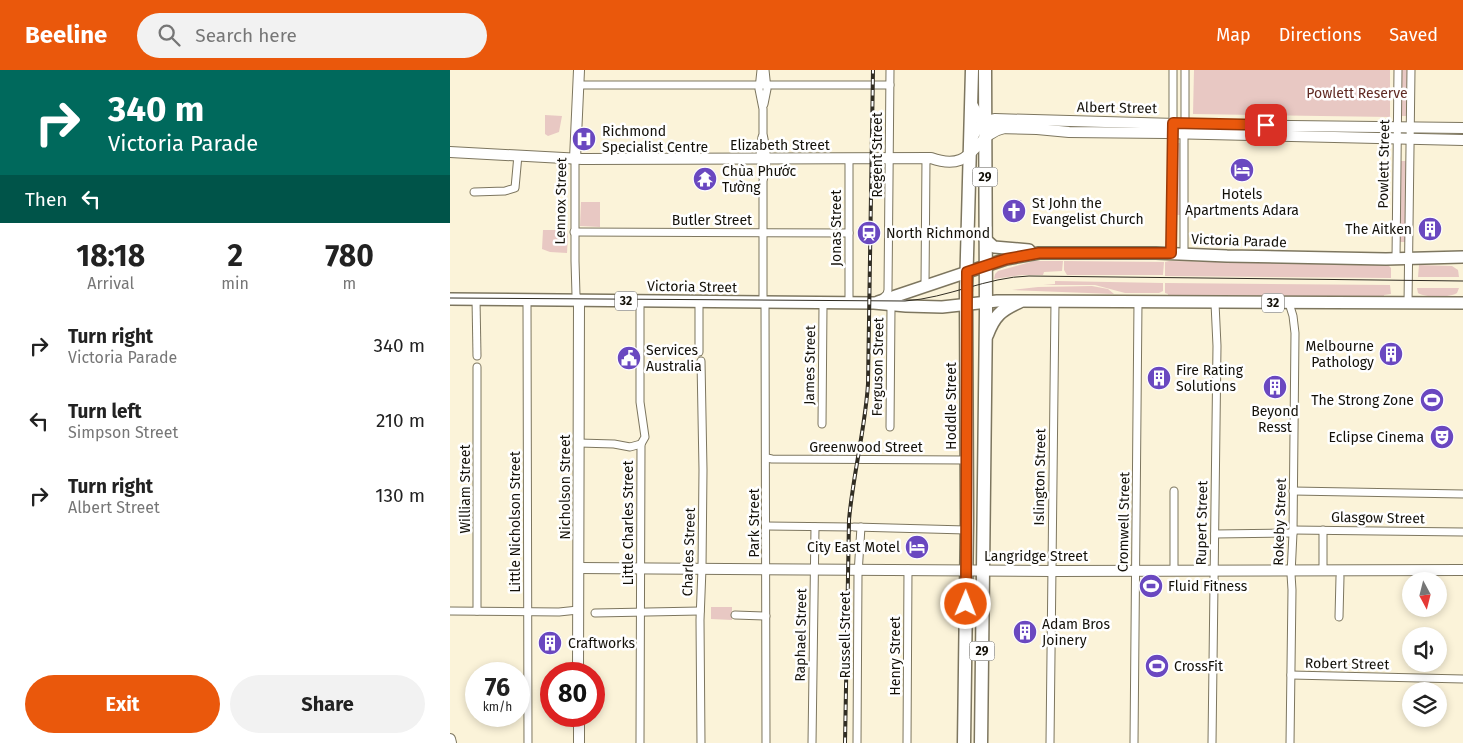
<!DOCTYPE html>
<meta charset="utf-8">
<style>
:root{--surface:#fff;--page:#f2f2f2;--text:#222;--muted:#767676;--accent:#ea580c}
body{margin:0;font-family:"Fira Sans",sans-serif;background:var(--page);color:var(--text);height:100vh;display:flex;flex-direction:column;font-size:19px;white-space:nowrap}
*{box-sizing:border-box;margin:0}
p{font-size:16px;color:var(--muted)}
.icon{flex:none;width:28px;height:28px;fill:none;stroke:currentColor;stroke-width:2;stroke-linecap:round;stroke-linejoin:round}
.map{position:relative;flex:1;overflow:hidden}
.side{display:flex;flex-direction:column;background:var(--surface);width:450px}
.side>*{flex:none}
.guide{background:#00695c;color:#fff;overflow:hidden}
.needle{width:32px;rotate:173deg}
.fabs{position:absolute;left:952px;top:502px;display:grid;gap:10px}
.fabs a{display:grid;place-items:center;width:45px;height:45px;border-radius:50%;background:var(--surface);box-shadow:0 2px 8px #0003;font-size:25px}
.speed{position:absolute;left:15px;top:592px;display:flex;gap:10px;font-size:25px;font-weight:700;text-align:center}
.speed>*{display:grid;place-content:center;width:65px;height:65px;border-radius:50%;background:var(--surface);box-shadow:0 2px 8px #0003;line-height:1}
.speed small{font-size:12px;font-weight:400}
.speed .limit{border:8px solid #d22;background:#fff;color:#111}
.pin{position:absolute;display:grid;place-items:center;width:42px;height:42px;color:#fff;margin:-21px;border-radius:10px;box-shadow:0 2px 8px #0006}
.me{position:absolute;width:55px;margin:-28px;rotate:1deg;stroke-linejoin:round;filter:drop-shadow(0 0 4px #0008)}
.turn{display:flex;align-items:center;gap:18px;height:105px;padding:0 25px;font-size:22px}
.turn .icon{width:65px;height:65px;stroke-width:2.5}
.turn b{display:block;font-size:35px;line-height:42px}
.then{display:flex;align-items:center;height:48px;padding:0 25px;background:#0003;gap:10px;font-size:19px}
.eta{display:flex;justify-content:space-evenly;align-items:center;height:85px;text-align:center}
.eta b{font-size:30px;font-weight:700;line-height:35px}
.primary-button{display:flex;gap:10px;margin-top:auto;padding:10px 25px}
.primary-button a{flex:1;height:58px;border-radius:30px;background:var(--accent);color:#fff;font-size:20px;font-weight:700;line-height:58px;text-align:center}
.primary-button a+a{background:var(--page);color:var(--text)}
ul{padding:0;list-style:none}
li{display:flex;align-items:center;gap:15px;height:75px;padding:0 25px}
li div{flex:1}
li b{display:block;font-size:19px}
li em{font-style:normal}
header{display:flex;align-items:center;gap:30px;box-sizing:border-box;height:70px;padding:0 25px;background:var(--accent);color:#fff}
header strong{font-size:24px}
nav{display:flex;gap:28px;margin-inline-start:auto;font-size:18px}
.search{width:350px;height:45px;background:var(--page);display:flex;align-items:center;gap:12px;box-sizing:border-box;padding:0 18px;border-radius:28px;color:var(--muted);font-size:19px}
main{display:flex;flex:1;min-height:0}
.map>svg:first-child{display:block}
</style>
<header>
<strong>Beeline</strong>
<div class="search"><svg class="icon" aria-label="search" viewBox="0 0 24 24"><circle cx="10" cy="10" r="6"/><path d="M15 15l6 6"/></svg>Search here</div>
<nav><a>Map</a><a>Directions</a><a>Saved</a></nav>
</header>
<main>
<section class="side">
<div class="guide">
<div class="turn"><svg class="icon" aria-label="right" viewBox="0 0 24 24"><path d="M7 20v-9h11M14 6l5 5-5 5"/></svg><div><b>340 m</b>Victoria Parade</div></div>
<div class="then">Then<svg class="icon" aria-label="left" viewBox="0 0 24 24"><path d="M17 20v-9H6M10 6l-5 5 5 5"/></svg></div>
</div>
<div class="eta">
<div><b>18:18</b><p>Arrival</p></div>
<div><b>2</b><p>min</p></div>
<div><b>780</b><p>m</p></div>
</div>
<ul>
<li><svg class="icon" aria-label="right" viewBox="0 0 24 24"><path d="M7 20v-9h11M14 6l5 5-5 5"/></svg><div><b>Turn right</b><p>Victoria Parade</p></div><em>340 m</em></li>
<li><svg class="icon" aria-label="left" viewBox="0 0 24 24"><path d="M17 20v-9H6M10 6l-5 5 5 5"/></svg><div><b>Turn left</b><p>Simpson Street</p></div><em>210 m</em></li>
<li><svg class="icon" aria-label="right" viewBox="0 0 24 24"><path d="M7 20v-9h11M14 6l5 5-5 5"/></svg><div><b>Turn right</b><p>Albert Street</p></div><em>130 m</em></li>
</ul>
<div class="primary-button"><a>Exit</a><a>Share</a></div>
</section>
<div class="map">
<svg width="1013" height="673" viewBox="0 0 1013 673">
<rect width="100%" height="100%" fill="#fbf3d9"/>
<g fill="#e8c8c3">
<path d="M744 0H940V47L743 44Z"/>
<path d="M951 0H958L957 46H951Z"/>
<path d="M95 45 112 46 109 62 98 66 95 64Z"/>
<path d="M725 73H732L731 145H724Z"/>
<rect x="950" y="91" width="6" height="81"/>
<path d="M131 132H150V157L130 156Z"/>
<path d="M93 160H115L118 164 117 183 100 182 92 179Z"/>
<path d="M584 191H613L612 201 594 202 593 205H572L544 209 545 204 548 201Z"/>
<path d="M614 191 714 192 713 205H617L614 200Z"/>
<path d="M719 191 937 194 941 198V208L715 206V192Z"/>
<path d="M969 195 1002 196 1008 200 1009 207H968Z"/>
<path d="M605 211 713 213V221L709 223H675L645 215H593L605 214Z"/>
<path d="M715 213 940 215 941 224 934 225V227L718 225V224L715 223Z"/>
<path d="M642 216 658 219 664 224 562 220 588 217Z"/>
<path d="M967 218H1009L1007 223C998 228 977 228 968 223Z"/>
<path d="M261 537H282V550L261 549Z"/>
</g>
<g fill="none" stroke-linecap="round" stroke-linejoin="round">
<g stroke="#7d765f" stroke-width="9">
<g id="street">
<path d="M311 0 309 19 313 39V64L316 79V97L313 111V232"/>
<path d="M128 15H440"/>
<path d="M314 34 317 19 315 0"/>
<path d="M723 53V0"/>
<path d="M735 53V0"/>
<path d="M125 89V191L126 225 129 231"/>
<path d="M399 89V228"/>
<path d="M312 106 310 79 312 67"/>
<path d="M24 122 55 121 65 118 68 85"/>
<path d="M124 162 399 163"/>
<path d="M721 183 723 64"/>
<path d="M734 184V64"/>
<path d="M946 189 948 0"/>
<path d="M475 216 476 88"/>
<path d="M433 228 437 224 438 220 440 0"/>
<path d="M26 229 27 286"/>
<path d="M77 230 78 673"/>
<path d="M249 231V282"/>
<path d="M315 232 316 673"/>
<path d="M839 233 843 246 845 263 843 463 841 504 842 520 840 673"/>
<path d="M958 234 961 0"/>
<path d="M27 297V541"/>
<path d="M372 354 373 236"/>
<path d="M440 357 441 238"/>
<path d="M129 373 164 374 180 377 191 374"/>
<path d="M317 388 322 389 516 390"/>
<path d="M843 421 1013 424"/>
<path d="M317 456 400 457"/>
<path d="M404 457 516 460"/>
<path d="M843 460 1013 462"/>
<path d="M765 464 843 463"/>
<path d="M873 499V460"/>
<path d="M724 500V421"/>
<path d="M0 541 109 542 128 540"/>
<path d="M145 543 250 541"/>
<path d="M285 545 316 546"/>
<path d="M889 547 890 507"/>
<path d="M841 605 1013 609"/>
<path d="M190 673 191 374 195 367 190 332V235"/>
<path d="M251 673 250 550 252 498 253 400 251 291"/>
<path d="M362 673 365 457"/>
<path d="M407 673 408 504 411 457"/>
<path d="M457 673 458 499"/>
<path d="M600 673 605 232"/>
<path d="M684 673 688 232"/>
<path d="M762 673 767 276 765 233"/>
</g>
</g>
<g stroke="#7d765f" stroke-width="12">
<g id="secondary">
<path d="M522 34 532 53 539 57 546 58 587 59 619 62 715 63 1013 70"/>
<path d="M522 70C526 58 531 51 545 49L762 55 1013 58"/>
<path d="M0 82 132 89 481 88C525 104 522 65 554 58"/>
<path d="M125 89 129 0"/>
<path d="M129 498 602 501 1013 500"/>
<path d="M128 604 129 231"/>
<path d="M0 669 1 673"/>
<path d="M129 673V646"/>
</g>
</g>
<g stroke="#7d765f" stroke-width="14">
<g id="primary">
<path d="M535 169 544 177 579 180"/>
<path d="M0 229 424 233 456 236 492 237 547 231 1013 233"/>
<path d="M428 232 556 189 589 183H706L777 186 936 189 1013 187"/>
</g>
</g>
<g stroke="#7d765f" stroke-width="15">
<g id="highway">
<path d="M537 265C544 246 551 240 569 232"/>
<path d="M514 673 517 451 516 222 522 0"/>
<path d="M531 673 536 241 535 0"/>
</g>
</g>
<use href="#street" stroke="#fff" stroke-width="7"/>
<use href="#secondary" stroke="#fff" stroke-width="10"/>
<use href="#primary" stroke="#fff" stroke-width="11"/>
<use href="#highway" stroke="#fff" stroke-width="12"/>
<path stroke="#312d23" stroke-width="1" d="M0 228 455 231C498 228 537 207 579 206L1013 211"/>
<g stroke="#312d23" stroke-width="4">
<path id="rail" d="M395 673 399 450C403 404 415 360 418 314L423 0"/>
</g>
<use href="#rail" stroke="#fff" stroke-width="2" stroke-dasharray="5.5" stroke-linecap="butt"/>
</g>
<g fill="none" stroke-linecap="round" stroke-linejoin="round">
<g stroke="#983908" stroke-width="12">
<path id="route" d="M516 534 517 202 556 189 589 183H721L723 53 816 55"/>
</g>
<use href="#route" stroke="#ea580c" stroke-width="9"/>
</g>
<defs>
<g id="hospital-disc" transform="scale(1.25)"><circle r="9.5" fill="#6a48c0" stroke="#fff"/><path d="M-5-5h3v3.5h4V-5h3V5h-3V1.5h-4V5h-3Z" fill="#fff"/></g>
<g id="hotel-disc" transform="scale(1.25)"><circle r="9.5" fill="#6a48c0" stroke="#fff"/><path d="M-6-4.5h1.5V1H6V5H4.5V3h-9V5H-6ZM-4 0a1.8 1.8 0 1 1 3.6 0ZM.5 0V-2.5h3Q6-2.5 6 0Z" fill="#fff"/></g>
<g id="temple-disc" transform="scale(1.25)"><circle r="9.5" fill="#6a48c0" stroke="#fff"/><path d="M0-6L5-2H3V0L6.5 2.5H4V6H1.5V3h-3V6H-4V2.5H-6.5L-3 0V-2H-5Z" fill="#fff"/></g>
<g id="church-disc" transform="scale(1.25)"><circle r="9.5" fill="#6a48c0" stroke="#fff"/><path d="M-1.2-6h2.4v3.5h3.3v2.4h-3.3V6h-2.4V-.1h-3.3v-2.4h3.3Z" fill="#fff"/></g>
<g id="building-disc" transform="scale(1.25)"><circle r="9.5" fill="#6a48c0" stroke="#fff"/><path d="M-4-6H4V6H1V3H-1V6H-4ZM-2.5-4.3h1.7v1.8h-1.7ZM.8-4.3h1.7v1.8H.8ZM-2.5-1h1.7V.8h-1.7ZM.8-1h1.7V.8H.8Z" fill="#fff"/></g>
<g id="station-disc" transform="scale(1.25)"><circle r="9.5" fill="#6a48c0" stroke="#fff"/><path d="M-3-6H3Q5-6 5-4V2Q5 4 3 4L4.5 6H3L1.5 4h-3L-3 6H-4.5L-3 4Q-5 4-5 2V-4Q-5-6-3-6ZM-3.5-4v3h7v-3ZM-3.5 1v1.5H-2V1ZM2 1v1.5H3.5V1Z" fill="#fff"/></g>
<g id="civic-disc" transform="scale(1.25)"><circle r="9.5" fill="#6a48c0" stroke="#fff"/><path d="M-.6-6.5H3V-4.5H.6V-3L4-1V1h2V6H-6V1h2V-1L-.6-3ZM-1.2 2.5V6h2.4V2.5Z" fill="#fff"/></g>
<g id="stadium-disc" transform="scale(1.25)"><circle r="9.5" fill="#6a48c0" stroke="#fff"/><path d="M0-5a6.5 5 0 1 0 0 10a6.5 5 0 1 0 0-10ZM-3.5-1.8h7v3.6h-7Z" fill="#fff"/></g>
<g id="theatre-disc" transform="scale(1.25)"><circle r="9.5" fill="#6a48c0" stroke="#fff"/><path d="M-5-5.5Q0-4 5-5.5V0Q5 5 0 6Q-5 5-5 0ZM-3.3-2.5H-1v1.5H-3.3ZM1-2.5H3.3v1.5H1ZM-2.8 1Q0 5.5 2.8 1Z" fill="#fff"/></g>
</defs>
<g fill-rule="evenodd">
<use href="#hospital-disc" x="134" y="69"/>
<use href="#hotel-disc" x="792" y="100"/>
<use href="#temple-disc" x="255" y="109"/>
<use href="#church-disc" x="564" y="141"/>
<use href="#building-disc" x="980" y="159"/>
<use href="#station-disc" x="419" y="163"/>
<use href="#building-disc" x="941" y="284"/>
<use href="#civic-disc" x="179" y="288"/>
<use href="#building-disc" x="709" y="308"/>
<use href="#building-disc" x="825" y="317"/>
<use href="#stadium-disc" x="982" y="330"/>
<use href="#theatre-disc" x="992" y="367"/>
<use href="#hotel-disc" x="467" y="477"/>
<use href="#stadium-disc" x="701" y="516"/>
<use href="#building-disc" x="575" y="562"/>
<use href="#building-disc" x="100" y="573"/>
<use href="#stadium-disc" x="707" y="596"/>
</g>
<g text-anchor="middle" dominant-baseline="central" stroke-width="5" stroke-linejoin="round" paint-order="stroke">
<g fill="#fff" stroke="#5a5852" stroke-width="1">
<rect x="522.5" y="97.5" width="25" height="19" rx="4"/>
<rect x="165" y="221.5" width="22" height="19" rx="4"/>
<rect x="812" y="223.5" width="22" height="19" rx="4"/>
<rect x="519.5" y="571.5" width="25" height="19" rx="4"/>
</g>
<g font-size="12" font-weight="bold" fill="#131008">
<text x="535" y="107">29</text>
<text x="176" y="231">32</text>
<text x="823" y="233">32</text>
<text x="532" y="581">29</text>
</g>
<g font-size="14" fill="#602a23" stroke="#fff">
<text x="907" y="23">Powlett Reserve</text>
</g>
<g font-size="14" fill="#131008" stroke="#fff">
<text transform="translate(667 38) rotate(1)">Albert Street</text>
<text x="330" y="75">Elizabeth Street</text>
<text transform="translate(427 85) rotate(-90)">Regent Street</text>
<text transform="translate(934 94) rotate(-89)">Powlett Street</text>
<text transform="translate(111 131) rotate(-89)">Lennox Street</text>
<text x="262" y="150">Butler Street</text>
<text transform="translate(386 158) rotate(-90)">Jonas Street</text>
<text transform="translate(789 171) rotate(2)">Victoria Parade</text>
<text transform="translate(242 217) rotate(1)">Victoria Street</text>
<text transform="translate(360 295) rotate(-89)">James Street</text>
<text transform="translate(428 297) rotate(-89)">Ferguson Street</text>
<text transform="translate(501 336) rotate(-90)">Hoddle Street</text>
<text x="416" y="377">Greenwood Street</text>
<text transform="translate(590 407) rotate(-89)">Islington Street</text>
<text transform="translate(115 417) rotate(-90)">Nicholson Street</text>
<text transform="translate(15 419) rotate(-90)">William Street</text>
<text transform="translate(928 448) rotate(1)">Glasgow Street</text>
<text transform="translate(65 452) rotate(-90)">Little Nicholson Street</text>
<text transform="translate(674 452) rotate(-89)">Cromwell Street</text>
<text transform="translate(830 452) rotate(-88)">Rokeby Street</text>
<text transform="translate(178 453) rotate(-90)">Little Charles Street</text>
<text transform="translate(304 453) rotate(-90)">Park Street</text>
<text transform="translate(752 453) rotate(-89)">Rupert Street</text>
<text transform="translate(239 482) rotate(-88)">Charles Street</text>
<text x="586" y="486">Langridge Street</text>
<text transform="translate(351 565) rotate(-89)">Raphael Street</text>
<text transform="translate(395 565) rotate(-90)">Russell Street</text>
<text transform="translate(445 586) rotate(-90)">Henry Street</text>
<text transform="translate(897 594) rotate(1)">Robert Street</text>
</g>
<g font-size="14" fill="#131008" stroke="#fff" text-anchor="start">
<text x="152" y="61">Richmond<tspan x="152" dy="16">Specialist Centre</tspan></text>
<text x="272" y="101">Chùa Phước<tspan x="272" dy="16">Tường</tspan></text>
<text x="792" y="124" text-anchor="middle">Hotels<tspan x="792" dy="16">Apartments Adara</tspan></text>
<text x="582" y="133">St John the<tspan x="582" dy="16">Evangelist Church</tspan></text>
<text x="962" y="159" text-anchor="end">The Aitken</text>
<text x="436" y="163">North Richmond</text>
<text x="924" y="276" text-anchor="end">Melbourne<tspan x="924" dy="16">Pathology</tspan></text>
<text x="196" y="280">Services<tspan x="196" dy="16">Australia</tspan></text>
<text x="726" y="300">Fire Rating<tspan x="726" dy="16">Solutions</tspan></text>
<text x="964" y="330" text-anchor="end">The Strong Zone</text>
<text x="825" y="341" text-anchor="middle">Beyond<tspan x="825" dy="16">Resst</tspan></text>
<text x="974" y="367" text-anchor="end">Eclipse Cinema</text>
<text x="450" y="477" text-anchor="end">City East Motel</text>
<text x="718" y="516">Fluid Fitness</text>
<text x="592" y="554">Adam Bros<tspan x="592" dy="16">Joinery</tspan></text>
<text x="118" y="573">Craftworks</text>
<text x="724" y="596">CrossFit</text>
</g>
</g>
</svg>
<div class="fabs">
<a><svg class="needle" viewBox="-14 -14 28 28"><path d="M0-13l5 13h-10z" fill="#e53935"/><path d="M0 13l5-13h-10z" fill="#767676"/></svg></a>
<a><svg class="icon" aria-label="sound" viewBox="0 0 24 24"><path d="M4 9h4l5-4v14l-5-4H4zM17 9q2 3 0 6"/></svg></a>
<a><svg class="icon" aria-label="layers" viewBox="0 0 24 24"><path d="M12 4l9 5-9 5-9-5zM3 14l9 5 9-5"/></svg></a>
</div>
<div class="speed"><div>76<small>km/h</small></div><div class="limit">80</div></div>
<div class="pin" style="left:816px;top:55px;background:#d93025"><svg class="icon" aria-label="arrive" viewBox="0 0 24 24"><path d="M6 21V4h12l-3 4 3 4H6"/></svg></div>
<svg class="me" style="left:516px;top:534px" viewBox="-20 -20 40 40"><circle r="17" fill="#ea580c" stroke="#fff" stroke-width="3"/><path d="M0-11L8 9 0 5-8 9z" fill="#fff"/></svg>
</div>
</main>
